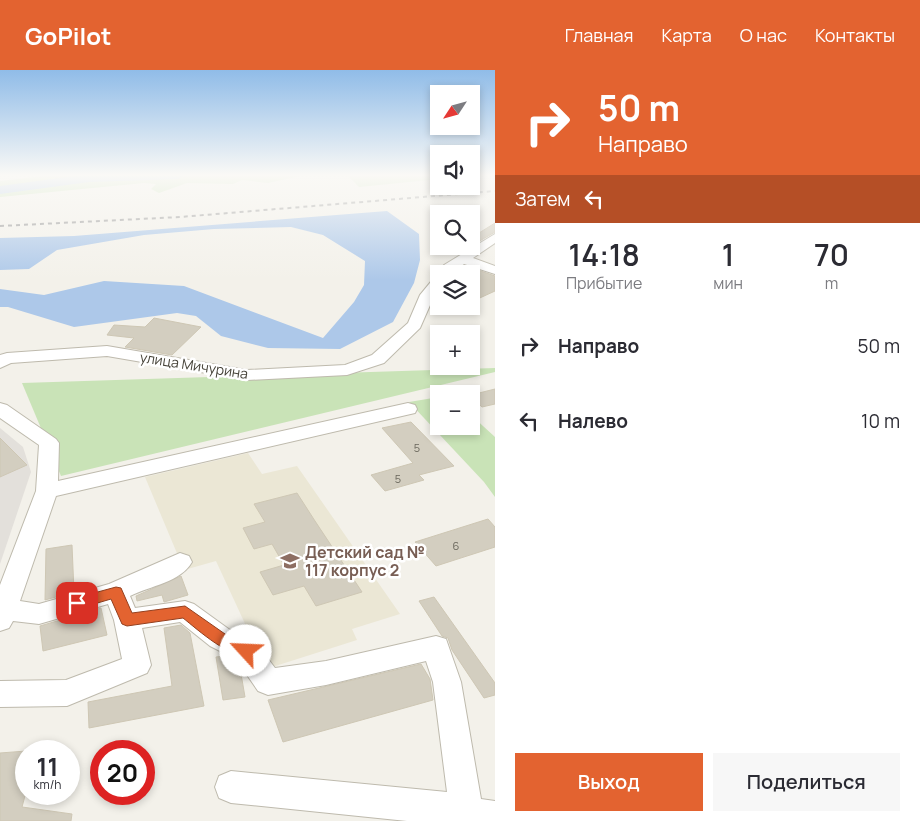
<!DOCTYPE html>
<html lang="ru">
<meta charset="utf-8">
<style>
:root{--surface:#fff;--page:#f7f7f7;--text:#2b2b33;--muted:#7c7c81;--accent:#e36330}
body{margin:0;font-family:Manrope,sans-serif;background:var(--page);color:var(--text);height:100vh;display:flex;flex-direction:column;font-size:19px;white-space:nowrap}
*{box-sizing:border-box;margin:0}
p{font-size:16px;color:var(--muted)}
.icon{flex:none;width:28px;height:28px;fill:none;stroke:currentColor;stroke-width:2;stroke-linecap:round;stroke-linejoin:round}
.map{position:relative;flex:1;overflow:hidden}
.side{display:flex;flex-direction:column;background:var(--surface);width:425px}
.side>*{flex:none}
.top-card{background:#e36330;color:#fff;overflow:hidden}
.needle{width:32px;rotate:234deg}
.tools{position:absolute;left:430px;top:15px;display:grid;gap:10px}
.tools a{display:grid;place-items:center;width:50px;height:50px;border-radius:0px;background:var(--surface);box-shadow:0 2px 8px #0003;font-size:25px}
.speed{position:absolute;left:15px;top:670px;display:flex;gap:10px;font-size:25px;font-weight:700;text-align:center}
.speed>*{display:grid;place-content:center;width:65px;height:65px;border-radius:50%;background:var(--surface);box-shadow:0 2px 8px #0003;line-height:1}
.speed small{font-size:12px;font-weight:400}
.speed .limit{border:8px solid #d22;background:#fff;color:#111}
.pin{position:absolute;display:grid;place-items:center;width:42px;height:42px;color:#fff;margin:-21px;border-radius:10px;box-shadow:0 2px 8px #0006}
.me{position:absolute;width:55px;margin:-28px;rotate:295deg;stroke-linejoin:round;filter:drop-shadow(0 0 4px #0008)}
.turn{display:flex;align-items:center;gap:18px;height:105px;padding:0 20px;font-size:22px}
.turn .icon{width:65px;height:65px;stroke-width:2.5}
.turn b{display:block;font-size:35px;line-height:42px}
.then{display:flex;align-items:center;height:48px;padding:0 20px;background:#0003;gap:10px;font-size:19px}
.eta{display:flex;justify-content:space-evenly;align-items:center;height:85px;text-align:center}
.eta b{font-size:30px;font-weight:600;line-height:35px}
.cta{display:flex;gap:10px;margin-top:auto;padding:10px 20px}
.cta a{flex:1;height:58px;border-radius:0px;background:var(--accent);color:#fff;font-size:20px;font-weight:600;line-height:58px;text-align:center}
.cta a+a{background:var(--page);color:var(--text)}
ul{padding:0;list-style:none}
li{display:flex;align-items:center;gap:15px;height:75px;padding:0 20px}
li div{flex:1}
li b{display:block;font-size:19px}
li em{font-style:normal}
header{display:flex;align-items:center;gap:30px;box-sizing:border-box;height:70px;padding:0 25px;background:var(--accent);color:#fff}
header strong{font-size:24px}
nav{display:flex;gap:28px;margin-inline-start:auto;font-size:18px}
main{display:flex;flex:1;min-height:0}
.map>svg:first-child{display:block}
</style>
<header>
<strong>GoPilot</strong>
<nav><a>Главная</a><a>Карта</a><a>О нас</a><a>Контакты</a></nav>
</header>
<main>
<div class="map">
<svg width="495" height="751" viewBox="0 0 495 751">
<rect width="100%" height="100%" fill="#f3f1ea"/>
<path fill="#e3e0db" d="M0 358 23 377 31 402 0 494Z"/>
<path fill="#ebe7d5" d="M248 383 262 404 297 396 400 544 352 559 357 570 266 599 216 491 184 500 145 407Z"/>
<g fill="#c9e3b7">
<path d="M52 105H305L268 113 242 110 233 114 187 113 159 123 151 119 156 114 144 113 0 127V111Z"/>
<path d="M347 105H439V109L359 117Z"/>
<path d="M495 298V302L61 406 22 313Z"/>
<path d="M439 327V356H471V345L495 367V427L484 412 409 332Z"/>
</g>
<path fill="#adc8e9" d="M387 141 419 164 420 190 414 213 393 252 340 279 268 278 221 266 196 246 177 243 74 257 8 237H0V219L44 225 104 211 184 216 323 268 354 232 364 215 365 191 323 165 291 157 214 159 144 165 57 180 29 199 0 200V168L74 166Z"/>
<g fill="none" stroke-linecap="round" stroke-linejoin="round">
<path fill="#adc8e9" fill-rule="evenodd" d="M82 105H184L178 109 89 112 0 124V116Z"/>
</g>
<g fill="#d3cec0" stroke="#cec7b4">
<path d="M495 153V162L471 176V168Z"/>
<path d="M469 197 495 206V221L471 232V204L459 202Z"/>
<path d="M154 248 201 257 172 285 125 277 134 268 107 265 114 255 145 257Z"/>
<path d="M495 319V334L482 337 471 327V325Z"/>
<path d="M411 352 454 396 419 405 424 410 385 421 371 405 413 393 382 358Z"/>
<path d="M0 368 27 395 0 407Z"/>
<path d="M297 423 315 451 362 522 316 536 304 516 273 525 260 502 284 495 272 474 254 479 243 458 265 452 254 434Z"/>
<path d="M488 449 495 457V477L436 496 415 472Z"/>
<path d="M72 475 74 522 45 530 46 479Z"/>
<path d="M181 506 188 525 164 532 162 525 137 531 136 526Z"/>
<path d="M434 527 495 613V625L484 628 452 580 448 568 442 566 419 531Z"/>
<path d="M101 538 107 565 43 581 40 556Z"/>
<path d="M181 555 190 563 204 636 89 658 88 632 172 616 164 558Z"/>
<path d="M225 586 235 590 240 598 245 627 223 630 216 587Z"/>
<path d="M421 594 430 609 433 630 283 672 268 630Z"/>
<path d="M26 681V722L22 737 72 744 71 751H0V683Z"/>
</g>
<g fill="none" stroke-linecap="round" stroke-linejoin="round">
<g stroke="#bebaad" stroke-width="2">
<g id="minor">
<path d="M495 164V173L473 188 495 196V204L464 194 452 204 439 205 444 195Z"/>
<path d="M439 207V220L434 226 420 258 384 293 347 305 247 310 107 286 11 293 0 298V285L7 283 107 276 247 300 345 295 372 285 408 253 420 225 434 208Z"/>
<path d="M0 333 7 335 56 369 59 373 58 411 408 333 415 335 417 339 415 343 56 426 20 531 39 534 109 514 180 483 189 486 192 492C181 512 150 516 130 526L135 538 185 531 194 534 230 560 256 573 275 598 326 591 436 566 446 569 461 612 481 729 495 731V751H407L231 733 219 728 215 717 219 706 231 701 447 722 433 612 426 591 326 615 268 625 258 621 236 589 210 576 180 552 142 558 151 595 147 603 67 636 0 637V611L66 610 122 589 114 550 108 534 39 554 13 551 9 558 0 561V515L36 421 39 375 0 348Z"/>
</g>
</g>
<use href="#minor" fill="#fff" fill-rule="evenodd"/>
<path stroke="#979797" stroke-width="2" stroke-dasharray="4 4" stroke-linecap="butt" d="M0 156 180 147 495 121"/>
</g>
<linearGradient id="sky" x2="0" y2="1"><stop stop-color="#90bce8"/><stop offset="0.5" stop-color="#faf9f6"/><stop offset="1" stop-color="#faf9f6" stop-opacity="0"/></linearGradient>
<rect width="495" height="210" fill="url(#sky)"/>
<path fill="#e36330" stroke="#94401f" d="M116 517 121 518 132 543 185 536 225 564 252 576 254 581 252 585C233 592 197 559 183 548L127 556 122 554 111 529 77 539 72 537 70 533 72 529Z"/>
<defs>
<g id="school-bare" transform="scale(1.5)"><path d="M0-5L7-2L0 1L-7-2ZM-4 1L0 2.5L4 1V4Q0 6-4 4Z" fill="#8d6e63" stroke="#fff" stroke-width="2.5" paint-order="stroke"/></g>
</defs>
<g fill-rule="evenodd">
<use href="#school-bare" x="290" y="491"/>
</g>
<g text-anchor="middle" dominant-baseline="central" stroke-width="5" stroke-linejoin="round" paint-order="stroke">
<g font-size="11" fill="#69665b">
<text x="417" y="377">5</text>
<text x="398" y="408">5</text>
<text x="456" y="475">6</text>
</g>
<g font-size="14" fill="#464339" stroke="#fff">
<text transform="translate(194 295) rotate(9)">улица Мичурина</text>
</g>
<g font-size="16" font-weight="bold" fill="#785e54" stroke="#fff" text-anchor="start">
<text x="305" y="482">Детский сад №<tspan x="305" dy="18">117 корпус 2</tspan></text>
</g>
</g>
</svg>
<div class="tools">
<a><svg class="needle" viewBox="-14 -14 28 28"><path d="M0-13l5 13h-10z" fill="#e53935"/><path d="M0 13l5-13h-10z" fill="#7c7c81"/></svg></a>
<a><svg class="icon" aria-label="sound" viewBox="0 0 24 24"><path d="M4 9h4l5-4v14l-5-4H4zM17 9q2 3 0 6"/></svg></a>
<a><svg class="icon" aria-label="search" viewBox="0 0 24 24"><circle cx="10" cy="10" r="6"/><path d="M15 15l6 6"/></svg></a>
<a><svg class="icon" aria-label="layers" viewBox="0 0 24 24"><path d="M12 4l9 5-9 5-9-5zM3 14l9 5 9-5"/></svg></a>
<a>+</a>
<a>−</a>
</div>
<div class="speed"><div>11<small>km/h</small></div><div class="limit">20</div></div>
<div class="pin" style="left:77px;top:533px;background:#d93025"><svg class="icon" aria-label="arrive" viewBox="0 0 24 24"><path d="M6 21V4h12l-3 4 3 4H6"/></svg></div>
<svg class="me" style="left:246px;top:581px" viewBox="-20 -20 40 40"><circle r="19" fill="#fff"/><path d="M0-13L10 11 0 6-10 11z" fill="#e36330"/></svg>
</div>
<section class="side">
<div class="top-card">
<div class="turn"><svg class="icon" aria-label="right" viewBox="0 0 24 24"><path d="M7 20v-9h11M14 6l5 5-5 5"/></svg><div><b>50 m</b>Направо</div></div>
<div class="then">Затем<svg class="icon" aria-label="left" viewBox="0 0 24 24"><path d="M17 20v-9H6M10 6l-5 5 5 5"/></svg></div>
</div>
<div class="eta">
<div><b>14:18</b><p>Прибытие</p></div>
<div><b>1</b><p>мин</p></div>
<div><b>70</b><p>m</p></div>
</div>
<ul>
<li><svg class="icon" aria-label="right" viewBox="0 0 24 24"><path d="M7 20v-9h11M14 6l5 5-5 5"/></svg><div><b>Направо</b></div><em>50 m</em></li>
<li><svg class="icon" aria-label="left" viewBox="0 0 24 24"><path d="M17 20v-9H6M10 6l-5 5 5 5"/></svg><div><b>Налево</b></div><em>10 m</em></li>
</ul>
<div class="cta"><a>Выход</a><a>Поделиться</a></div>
</section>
</main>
